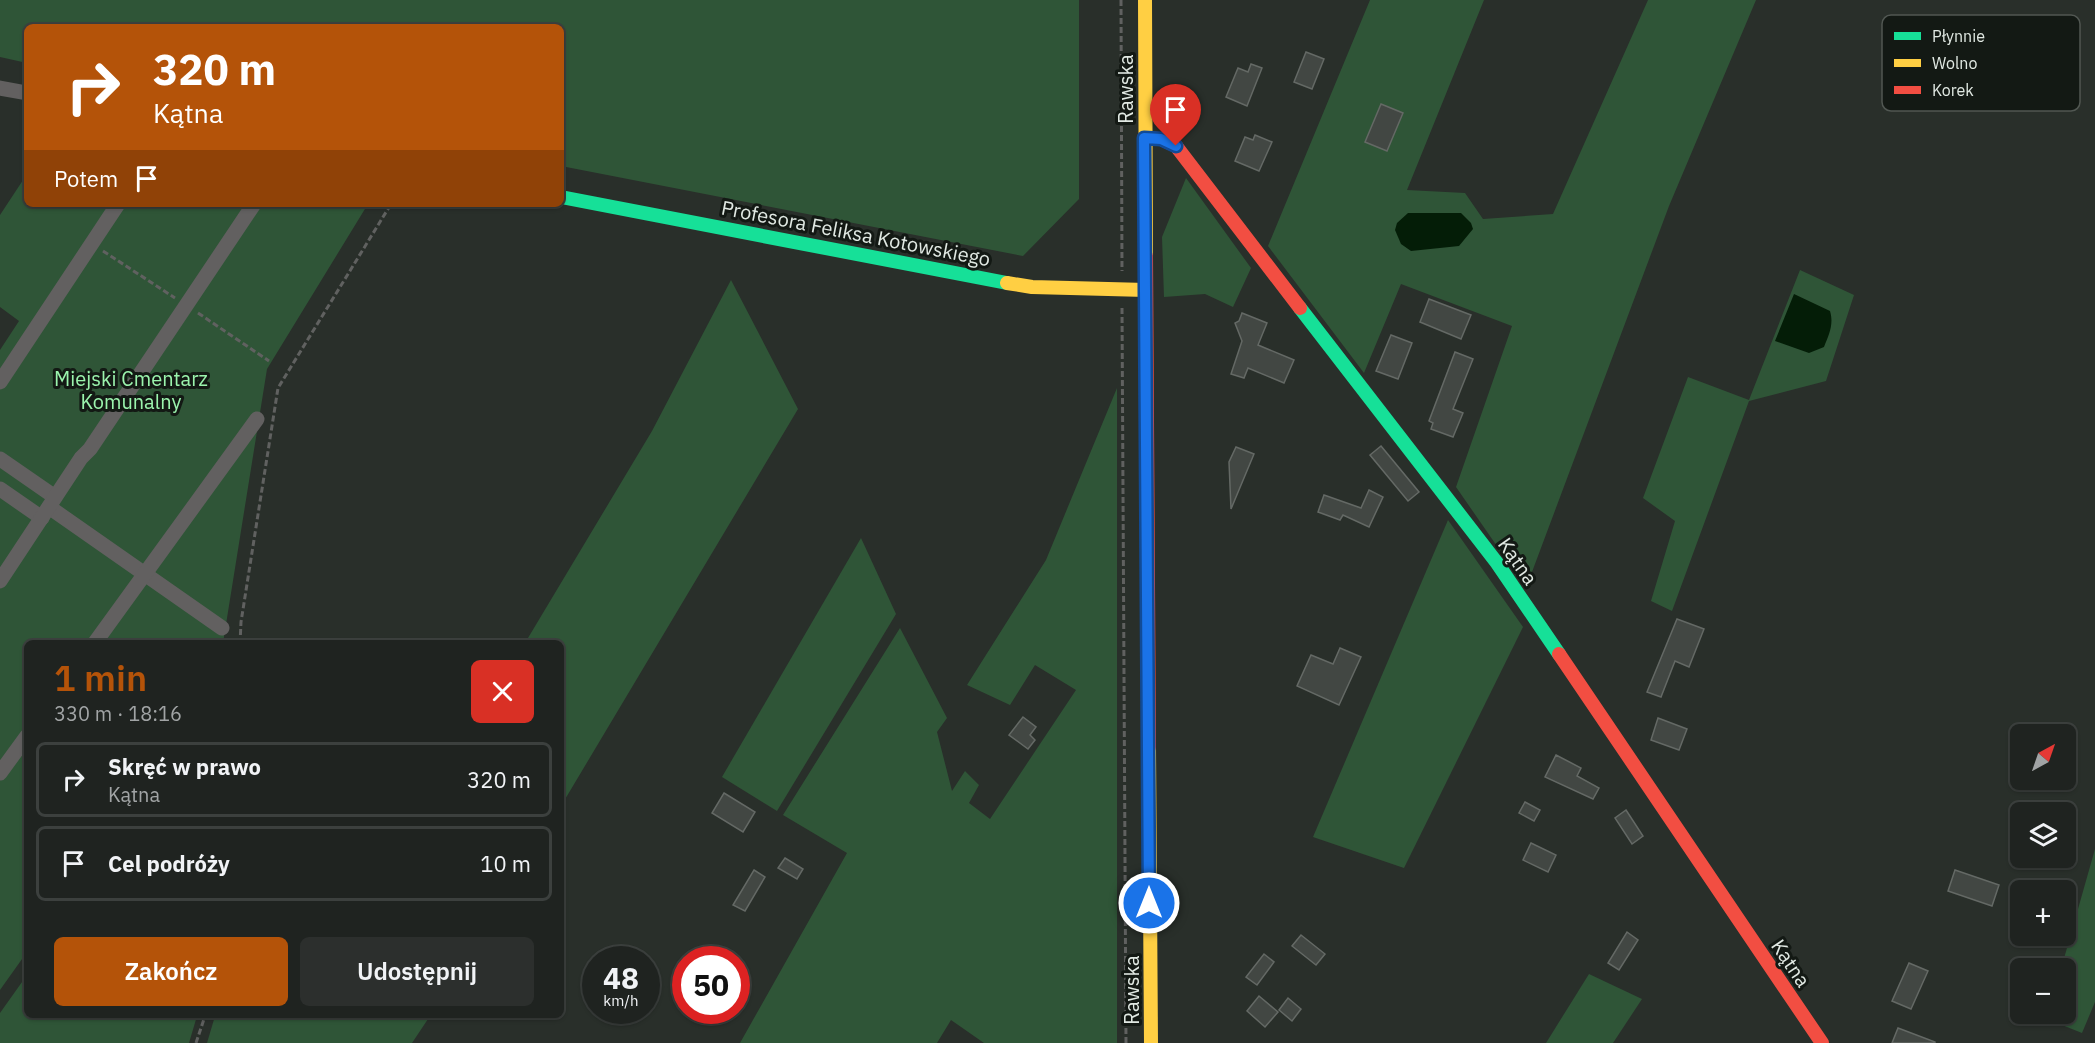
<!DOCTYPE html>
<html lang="pl">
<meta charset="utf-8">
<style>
:root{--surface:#1f2320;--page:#2c2f2d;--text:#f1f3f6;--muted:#a1a4a5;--line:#3c403e;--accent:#b45309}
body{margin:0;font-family:"IBM Plex Sans",sans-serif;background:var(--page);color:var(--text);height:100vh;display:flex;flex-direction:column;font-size:22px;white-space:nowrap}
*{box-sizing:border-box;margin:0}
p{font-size:20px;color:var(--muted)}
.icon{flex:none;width:33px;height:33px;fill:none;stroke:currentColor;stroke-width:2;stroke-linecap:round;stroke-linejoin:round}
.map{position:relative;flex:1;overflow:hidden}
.side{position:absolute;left:24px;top:640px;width:540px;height:378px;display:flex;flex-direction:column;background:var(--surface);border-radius:9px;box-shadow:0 2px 4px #0004,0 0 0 2px var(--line)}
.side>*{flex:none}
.banner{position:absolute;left:24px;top:24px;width:540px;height:183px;border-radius:9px;box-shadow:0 2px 4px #0004,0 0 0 2px var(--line);background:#b45309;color:#fff;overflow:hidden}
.needle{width:39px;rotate:40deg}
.fabs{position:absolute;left:2010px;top:724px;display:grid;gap:12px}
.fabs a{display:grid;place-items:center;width:66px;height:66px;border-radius:9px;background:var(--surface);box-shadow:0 2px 4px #0004,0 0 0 2px var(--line);font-size:30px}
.speed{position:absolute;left:582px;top:946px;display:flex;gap:12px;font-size:30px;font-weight:700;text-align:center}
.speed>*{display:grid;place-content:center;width:78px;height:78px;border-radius:50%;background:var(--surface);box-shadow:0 2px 4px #0004,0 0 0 2px var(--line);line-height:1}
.speed small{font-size:15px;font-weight:400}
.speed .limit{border:9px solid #d22;background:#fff;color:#111}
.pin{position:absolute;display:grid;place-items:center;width:51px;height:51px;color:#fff;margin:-62px -26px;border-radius:50% 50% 50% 0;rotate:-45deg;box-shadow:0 0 6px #0007}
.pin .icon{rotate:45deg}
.me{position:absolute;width:66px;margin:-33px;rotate:0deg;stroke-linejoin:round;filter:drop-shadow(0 0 4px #0008)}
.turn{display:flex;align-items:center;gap:21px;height:126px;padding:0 30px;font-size:27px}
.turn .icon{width:78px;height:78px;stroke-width:2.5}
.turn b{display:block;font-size:42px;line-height:51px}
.then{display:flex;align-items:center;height:57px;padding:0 30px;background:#0003;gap:12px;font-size:22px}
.round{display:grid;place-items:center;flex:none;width:63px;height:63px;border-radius:9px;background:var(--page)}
.head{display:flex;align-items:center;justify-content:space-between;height:102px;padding:0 30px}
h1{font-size:36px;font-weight:600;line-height:45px;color:var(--accent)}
.cta{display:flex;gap:12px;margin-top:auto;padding:12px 30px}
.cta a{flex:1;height:69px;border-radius:9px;background:var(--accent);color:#fff;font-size:24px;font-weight:600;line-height:69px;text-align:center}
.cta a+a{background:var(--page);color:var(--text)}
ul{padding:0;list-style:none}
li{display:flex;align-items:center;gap:18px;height:75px;margin:0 12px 9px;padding:0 18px;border:3px solid var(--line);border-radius:9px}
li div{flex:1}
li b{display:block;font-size:22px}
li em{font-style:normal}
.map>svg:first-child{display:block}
</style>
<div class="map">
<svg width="2095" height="1043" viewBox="0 0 2095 1043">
<rect width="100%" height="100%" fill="#292f2a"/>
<g fill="#2f5537">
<path d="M0 0H1079V199L1023 256 561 166V27H27V63L0 57Z"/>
<path d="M1370 0H1484L1407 190 1465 193 1483 219 1553 214 1648 0H1756L1669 206 1526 588 1456 487 1512 326 1401 284 1364 373 1268 246Z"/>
<path d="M27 174V204H368L267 369 223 643 27 644V952L0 990V350L19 321 0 307V215Z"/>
<path d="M1186 178 1251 268 1233 307 1205 294 1164 297 1162 237Z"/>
<path d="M1800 270 1854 295 1826 381 1749 401 1672 611 1651 601 1675 521 1643 498 1688 377 1749 400Z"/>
<path d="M731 280 798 409 561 806V644L525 643 652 431Z"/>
<path d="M1117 388V1043H984L951 1020 937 1043H740L847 853 783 815 900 628 947 718 937 732 952 791 965 771 979 785 969 803 990 819 1076 690 1035 665 1010 705 967 685 1046 560Z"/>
<path d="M1448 520 1523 627 1404 868 1313 837Z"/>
<path d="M861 538 896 614 777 811 722 777Z"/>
<path d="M2095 849V1002L2082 1033 2047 1019 2048 1014H2066V969H2061Z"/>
<path d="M1589 974 1642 999 1613 1043H1546Z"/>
<path d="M27 975V1016H197L189 1043H0V1013Z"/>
<path d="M215 1016H430L412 1043H207Z"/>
</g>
<g fill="#041d07">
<path d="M1408 213H1461L1471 223 1473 229 1459 246 1411 251 1401 244 1395 230 1397 223Z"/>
<path d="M1794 294 1830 311C1834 324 1829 335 1824 347L1809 353 1775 341Z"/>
</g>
<g fill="#424743" stroke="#646965" stroke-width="1.5">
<path d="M1306 52 1324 59 1312 89 1294 82Z"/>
<path d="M1251 64 1262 68 1247 106 1226 97 1238 68 1248 72Z"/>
<path d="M1381 104 1403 113 1387 151 1365 142Z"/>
<path d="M1255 135 1272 142 1259 171 1235 161 1245 137 1253 140Z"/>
<path d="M1429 299 1471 315 1461 339 1420 322Z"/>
<path d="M1242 313 1267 323 1258 345 1294 360 1284 383 1248 368 1244 378 1231 374 1242 341 1235 323 1239 321Z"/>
<path d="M1391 335 1412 343 1398 379 1376 371Z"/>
<path d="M1455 352 1473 359 1453 409 1463 413 1453 437 1431 429 1433 423 1429 421Z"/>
<path d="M1381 446 1419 492 1408 501 1370 455Z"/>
<path d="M1236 447 1254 454 1231 509 1229 462Z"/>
<path d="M1369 490 1383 497 1369 527 1343 515 1340 520 1318 512 1324 495 1361 508Z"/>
<path d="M1677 619 1704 629 1689 667 1675 661 1661 697 1647 692Z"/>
<path d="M1340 648 1361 657 1339 705 1297 686 1311 655 1333 664Z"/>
<path d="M1023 717 1036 727 1030 735 1035 740 1028 749 1009 735Z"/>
<path d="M1658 718 1687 729 1679 750 1651 740Z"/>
<path d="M1556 755 1581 768 1577 776 1599 788 1593 799 1545 777Z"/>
<path d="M724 793 755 812 743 832 712 813Z"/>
<path d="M1525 802 1540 810 1534 821 1519 813Z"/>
<path d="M1626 810 1643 836 1632 844 1615 818Z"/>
<path d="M1531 843 1556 855 1548 872 1523 860Z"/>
<path d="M785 858 803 869 797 879 778 868Z"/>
<path d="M754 870 765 877 745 911 733 905Z"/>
<path d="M1955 870 1999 885 1992 906 1948 891Z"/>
<path d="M1627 932 1638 940 1619 970 1608 963Z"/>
<path d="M1301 935 1325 954 1316 965 1292 946Z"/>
<path d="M1264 954 1274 962 1257 985 1246 977Z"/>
<path d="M1909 963 1928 971 1911 1009 1892 1001Z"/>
<path d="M1259 996 1278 1012 1265 1027 1247 1011Z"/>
<path d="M1288 998 1301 1009 1292 1021 1279 1010Z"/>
<path d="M1898 1028 1935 1042V1043H1892Z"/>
</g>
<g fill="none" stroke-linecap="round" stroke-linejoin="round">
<g stroke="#606160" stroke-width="3" stroke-dasharray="6 3" stroke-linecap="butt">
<path d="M1121 0 1122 271"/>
<path d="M103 251 175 298"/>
<path d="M1122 308 1126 1043"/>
<path d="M198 313 269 361"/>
<path d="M240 644 241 622 278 388 391 204"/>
<path d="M196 1043 205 1016"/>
</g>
<g stroke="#626060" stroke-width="15">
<path d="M0 88 27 93"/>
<path d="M0 382 118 204"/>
<path d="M0 459 55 497"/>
<path d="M0 489 42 518"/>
<path d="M49 507 222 628"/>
<path d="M0 581 81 458 90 449 254 204"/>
<path d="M94 644 257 419"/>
<path d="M0 773 27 736"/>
</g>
<g stroke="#16e098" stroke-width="14">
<path d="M561 197 1007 283"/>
<path d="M1300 308 1497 563 1559 654"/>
</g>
<g stroke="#ffcf43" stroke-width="14">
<path d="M1145 0 1146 256"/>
<path d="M1007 283 1032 287 1146 290"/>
<path d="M1149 747 1151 1043"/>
</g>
<g stroke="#f24e42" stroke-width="14">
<path d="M1144 138 1161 139 1176 146 1300 308"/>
<path d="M1146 256 1149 747"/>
<path d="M1559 654 1822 1043"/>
</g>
</g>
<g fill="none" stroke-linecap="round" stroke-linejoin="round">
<g stroke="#114b97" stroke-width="15">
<path id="route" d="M1149 903 1144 138 1161 139 1176 146"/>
</g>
<use href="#route" stroke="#1a73e8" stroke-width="10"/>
</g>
<g text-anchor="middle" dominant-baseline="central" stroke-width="6" stroke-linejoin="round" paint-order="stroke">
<g font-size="20" fill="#e1e9e3" stroke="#131914">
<text transform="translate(1125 89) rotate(-90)">Rawska</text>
<text transform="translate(856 233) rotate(11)">Profesora Feliksa Kotowskiego</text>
<text transform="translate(1518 561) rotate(55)">Kątna</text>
<text transform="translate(1791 963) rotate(56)">Kątna</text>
<text transform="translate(1131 990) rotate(-90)">Rawska</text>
</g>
<g font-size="20" fill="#9bf4ad" stroke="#131914">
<text x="131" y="378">Miejski Cmentarz<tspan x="131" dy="23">Komunalny</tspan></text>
</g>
</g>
<rect x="1882" y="15" width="198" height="96" rx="9" fill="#131914" stroke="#515752" stroke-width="1.5"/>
<rect x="1894" y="32" width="27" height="8" fill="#16e098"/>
<rect x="1894" y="59" width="27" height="8" fill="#ffcf43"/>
<rect x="1894" y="86" width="27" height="8" fill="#f24e42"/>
<g font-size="16" fill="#e1e9e3">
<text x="1932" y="42">Płynnie</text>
<text x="1932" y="69">Wolno</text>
<text x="1932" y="96">Korek</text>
</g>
</svg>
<div class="fabs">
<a><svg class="needle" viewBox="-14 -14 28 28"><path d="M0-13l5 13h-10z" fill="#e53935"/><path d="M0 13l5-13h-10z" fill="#a1a4a5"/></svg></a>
<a><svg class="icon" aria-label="layers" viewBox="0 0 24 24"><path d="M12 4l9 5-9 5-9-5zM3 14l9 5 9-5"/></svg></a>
<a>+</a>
<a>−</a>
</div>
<div class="speed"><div>48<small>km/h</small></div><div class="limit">50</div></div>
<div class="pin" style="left:1176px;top:146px;background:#d93025"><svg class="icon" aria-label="arrive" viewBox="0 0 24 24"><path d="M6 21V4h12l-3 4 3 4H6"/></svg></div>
<svg class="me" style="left:1149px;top:903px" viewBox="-20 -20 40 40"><circle r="17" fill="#1a73e8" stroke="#fff" stroke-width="3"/><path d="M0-11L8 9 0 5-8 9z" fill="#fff"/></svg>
<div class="banner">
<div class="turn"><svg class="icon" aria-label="right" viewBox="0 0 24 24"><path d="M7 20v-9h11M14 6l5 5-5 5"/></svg><div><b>320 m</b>Kątna</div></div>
<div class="then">Potem<svg class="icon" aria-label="arrive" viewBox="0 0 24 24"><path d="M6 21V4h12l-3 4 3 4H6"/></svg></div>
</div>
<section class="side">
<div class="head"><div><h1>1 min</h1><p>330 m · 18:16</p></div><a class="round" style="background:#d93025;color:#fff"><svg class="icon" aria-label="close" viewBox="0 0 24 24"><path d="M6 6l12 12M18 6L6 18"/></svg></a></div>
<ul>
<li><svg class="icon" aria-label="right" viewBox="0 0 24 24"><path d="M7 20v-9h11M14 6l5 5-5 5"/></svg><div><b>Skręć w prawo</b><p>Kątna</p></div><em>320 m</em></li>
<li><svg class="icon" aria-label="arrive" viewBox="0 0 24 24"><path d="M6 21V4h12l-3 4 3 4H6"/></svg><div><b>Cel podróży</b></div><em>10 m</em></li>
</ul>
<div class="cta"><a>Zakończ</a><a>Udostępnij</a></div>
</section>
</div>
